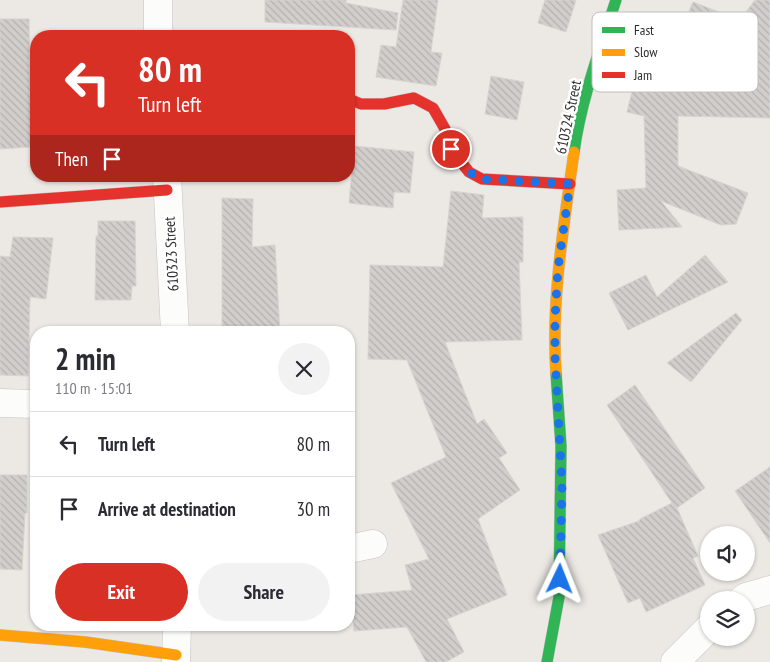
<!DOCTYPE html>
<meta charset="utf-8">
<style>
:root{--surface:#fff;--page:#f2f2f3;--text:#2b2b33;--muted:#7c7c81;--line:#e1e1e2;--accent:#d93025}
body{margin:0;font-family:"PT Sans Narrow",sans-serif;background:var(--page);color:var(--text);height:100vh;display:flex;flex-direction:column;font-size:19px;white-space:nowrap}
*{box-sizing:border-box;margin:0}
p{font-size:16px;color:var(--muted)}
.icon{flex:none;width:28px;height:28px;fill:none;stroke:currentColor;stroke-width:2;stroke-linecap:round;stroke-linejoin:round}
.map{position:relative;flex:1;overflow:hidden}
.details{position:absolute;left:30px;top:326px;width:325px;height:305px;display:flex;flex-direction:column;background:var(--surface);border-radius:20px;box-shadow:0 1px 4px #0004}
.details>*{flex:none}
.guide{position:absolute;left:30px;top:30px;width:325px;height:152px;border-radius:20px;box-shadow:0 1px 4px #0004;background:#d93025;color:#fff;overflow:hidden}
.controls{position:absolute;left:700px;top:526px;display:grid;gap:10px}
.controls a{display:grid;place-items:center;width:55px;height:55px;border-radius:50%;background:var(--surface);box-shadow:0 1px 4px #0004;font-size:25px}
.pin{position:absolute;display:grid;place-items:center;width:42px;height:42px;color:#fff;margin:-21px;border:2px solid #fff;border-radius:50%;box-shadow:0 1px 5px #0007}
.me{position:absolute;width:55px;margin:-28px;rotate:2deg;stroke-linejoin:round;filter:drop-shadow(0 0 4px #0008)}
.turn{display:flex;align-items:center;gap:18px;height:105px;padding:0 25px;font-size:22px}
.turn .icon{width:65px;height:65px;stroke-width:2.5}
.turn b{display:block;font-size:35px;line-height:42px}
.then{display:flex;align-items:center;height:48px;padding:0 25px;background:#0003;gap:10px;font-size:19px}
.round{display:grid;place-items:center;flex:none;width:52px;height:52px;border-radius:26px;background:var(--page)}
.head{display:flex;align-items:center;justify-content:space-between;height:85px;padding:0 25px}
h1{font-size:30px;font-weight:700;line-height:38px}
.cta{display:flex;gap:10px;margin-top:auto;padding:10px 25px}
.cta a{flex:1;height:58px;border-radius:30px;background:var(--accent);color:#fff;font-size:20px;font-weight:700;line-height:58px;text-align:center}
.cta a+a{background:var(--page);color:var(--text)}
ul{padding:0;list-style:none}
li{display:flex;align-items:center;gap:15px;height:65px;padding:0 25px;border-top:1px solid var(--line)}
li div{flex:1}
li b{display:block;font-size:19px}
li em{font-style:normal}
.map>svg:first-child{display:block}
</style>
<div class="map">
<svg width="770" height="662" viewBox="0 0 770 662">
<defs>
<pattern id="building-back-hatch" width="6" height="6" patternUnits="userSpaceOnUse" patternTransform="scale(1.25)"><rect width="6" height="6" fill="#d1cecb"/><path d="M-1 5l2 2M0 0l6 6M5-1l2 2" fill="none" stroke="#b4b1af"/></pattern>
</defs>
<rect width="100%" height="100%" fill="#ece8e4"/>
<g fill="url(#building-back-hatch)" stroke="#d7d4d0">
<path d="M265 0H346V3L398 13 396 30 265 22Z"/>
<path d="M403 0H438L431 52 442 53 436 86 376 77 381 45 396 47Z"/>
<path d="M545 0H576L566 32 538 23Z"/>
<path d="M755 0H770V118L678 116V166L748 193 736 224 721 225 661 201 682 227 619 230 617 190 646 188 644 116 627 112 636 75H639L660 23 681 30 693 2 740 20Z"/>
<path d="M0 19H29L31 147 0 149Z"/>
<path d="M491 76 524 82 517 120 485 114Z"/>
<path d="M354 146 414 152 410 193 394 192 393 208 349 203Z"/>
<path d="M451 191 484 195 482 218 523 217V262H519L522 340 445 342 477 424 484 419 507 453 499 458 520 490 478 519 507 595 447 619 464 652 446 662H426L407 627 354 631 351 595 412 590 405 565 429 559 391 483 446 457 407 360 368 359 370 265 443 267Z"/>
<path d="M222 198 253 199 252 247 275 245 280 332H222Z"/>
<path d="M98 221H135L136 286H132L131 300H95L96 236H98Z"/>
<path d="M13 237 53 238 46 299 30 297 28 376 0 375V256L10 257Z"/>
<path d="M705 255 728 282 628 330 609 293 646 275 657 297Z"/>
<path d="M736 313 742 320 691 382 667 363Z"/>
<path d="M635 385 705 488 677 508 698 556 693 558 705 585 646 612 640 598 628 603 598 535 639 521 640 519 672 503 607 405Z"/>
<path d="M770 467V543L735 491Z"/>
<path d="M0 475H27V513H25L22 570 0 569Z"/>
</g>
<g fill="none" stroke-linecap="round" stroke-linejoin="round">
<g stroke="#c5c4c5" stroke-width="29">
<g id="street">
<path d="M158 0V36"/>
<path d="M167 176 175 332"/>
<path d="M0 403 36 404"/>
<path d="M349 549 373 544"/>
<path d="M742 600 746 597 770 590"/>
<path d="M176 662 177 625"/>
<path d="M675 662 709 628"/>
</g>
</g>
<g stroke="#c5c4c5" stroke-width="12">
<g id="fast">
<path d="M574 152C581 100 600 49 616 0"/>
<path d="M547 662 559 597 561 446 556 373"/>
</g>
</g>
<g stroke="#c5c4c5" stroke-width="12">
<g id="slow">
<path d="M556 373C551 298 564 225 574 152"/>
<path d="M0 635 85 642 176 655"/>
</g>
</g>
<g stroke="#c5c4c5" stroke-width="12">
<g id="jam">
<path d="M349 99 361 104H384L414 98 433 108 445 129 451 149 469 172 482 179 570 184"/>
<path d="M0 202 167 190"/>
</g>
</g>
<use href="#street" stroke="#fcfcfb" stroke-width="28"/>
<use href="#fast" stroke="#30b455" stroke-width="11"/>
<use href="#slow" stroke="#ff9f0a" stroke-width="11"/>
<use href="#jam" stroke="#e5322d" stroke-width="11"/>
</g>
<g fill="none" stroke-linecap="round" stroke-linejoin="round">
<path stroke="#1a73e8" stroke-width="9" stroke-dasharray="0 16.2" d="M451 149 469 172 482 179 570 184 558 268 555 319V356L562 484 560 579"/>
</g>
<g text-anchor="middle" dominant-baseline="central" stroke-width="5" stroke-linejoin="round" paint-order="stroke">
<g font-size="15" fill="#2e2e2e" stroke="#fff">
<text transform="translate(568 117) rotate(-78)">610324 Street</text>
<text transform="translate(171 254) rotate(-93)">610323 Street</text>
</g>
</g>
<rect x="592" y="12" width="166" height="80" rx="8" fill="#fff" stroke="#c0c0c0" stroke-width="1"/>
<rect x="602" y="27" width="23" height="6" fill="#30b455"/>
<rect x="602" y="49" width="23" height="7" fill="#ff9f0a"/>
<rect x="602" y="72" width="23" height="6" fill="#e5322d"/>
<g font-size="14" fill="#2e2e2e">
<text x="634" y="35">Fast</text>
<text x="634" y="57">Slow</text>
<text x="634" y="80">Jam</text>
</g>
</svg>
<div class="controls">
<a><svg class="icon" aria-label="sound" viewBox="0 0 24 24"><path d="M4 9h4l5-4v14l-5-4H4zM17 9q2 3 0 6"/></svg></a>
<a><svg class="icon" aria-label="layers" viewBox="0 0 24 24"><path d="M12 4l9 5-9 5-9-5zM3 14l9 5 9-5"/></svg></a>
</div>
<div class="pin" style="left:451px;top:149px;background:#d93025"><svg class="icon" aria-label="arrive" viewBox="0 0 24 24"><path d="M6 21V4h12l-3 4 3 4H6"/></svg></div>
<svg class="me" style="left:560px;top:579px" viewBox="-20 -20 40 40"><path d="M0-17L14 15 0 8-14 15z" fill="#1a73e8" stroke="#fff" stroke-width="4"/></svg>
<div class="guide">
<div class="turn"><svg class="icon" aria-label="left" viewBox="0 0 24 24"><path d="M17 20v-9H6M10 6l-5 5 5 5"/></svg><div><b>80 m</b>Turn left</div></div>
<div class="then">Then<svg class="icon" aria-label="arrive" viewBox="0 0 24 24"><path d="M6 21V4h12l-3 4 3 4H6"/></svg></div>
</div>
<section class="details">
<div class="head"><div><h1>2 min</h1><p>110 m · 15:01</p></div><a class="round"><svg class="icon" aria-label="close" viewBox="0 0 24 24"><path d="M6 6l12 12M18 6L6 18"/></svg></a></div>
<ul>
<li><svg class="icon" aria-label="left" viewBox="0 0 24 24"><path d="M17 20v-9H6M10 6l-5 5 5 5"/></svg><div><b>Turn left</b></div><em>80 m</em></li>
<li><svg class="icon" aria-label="arrive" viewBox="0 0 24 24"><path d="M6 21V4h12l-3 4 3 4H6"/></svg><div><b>Arrive at destination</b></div><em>30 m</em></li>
</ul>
<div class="cta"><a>Exit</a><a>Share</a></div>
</section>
</div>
